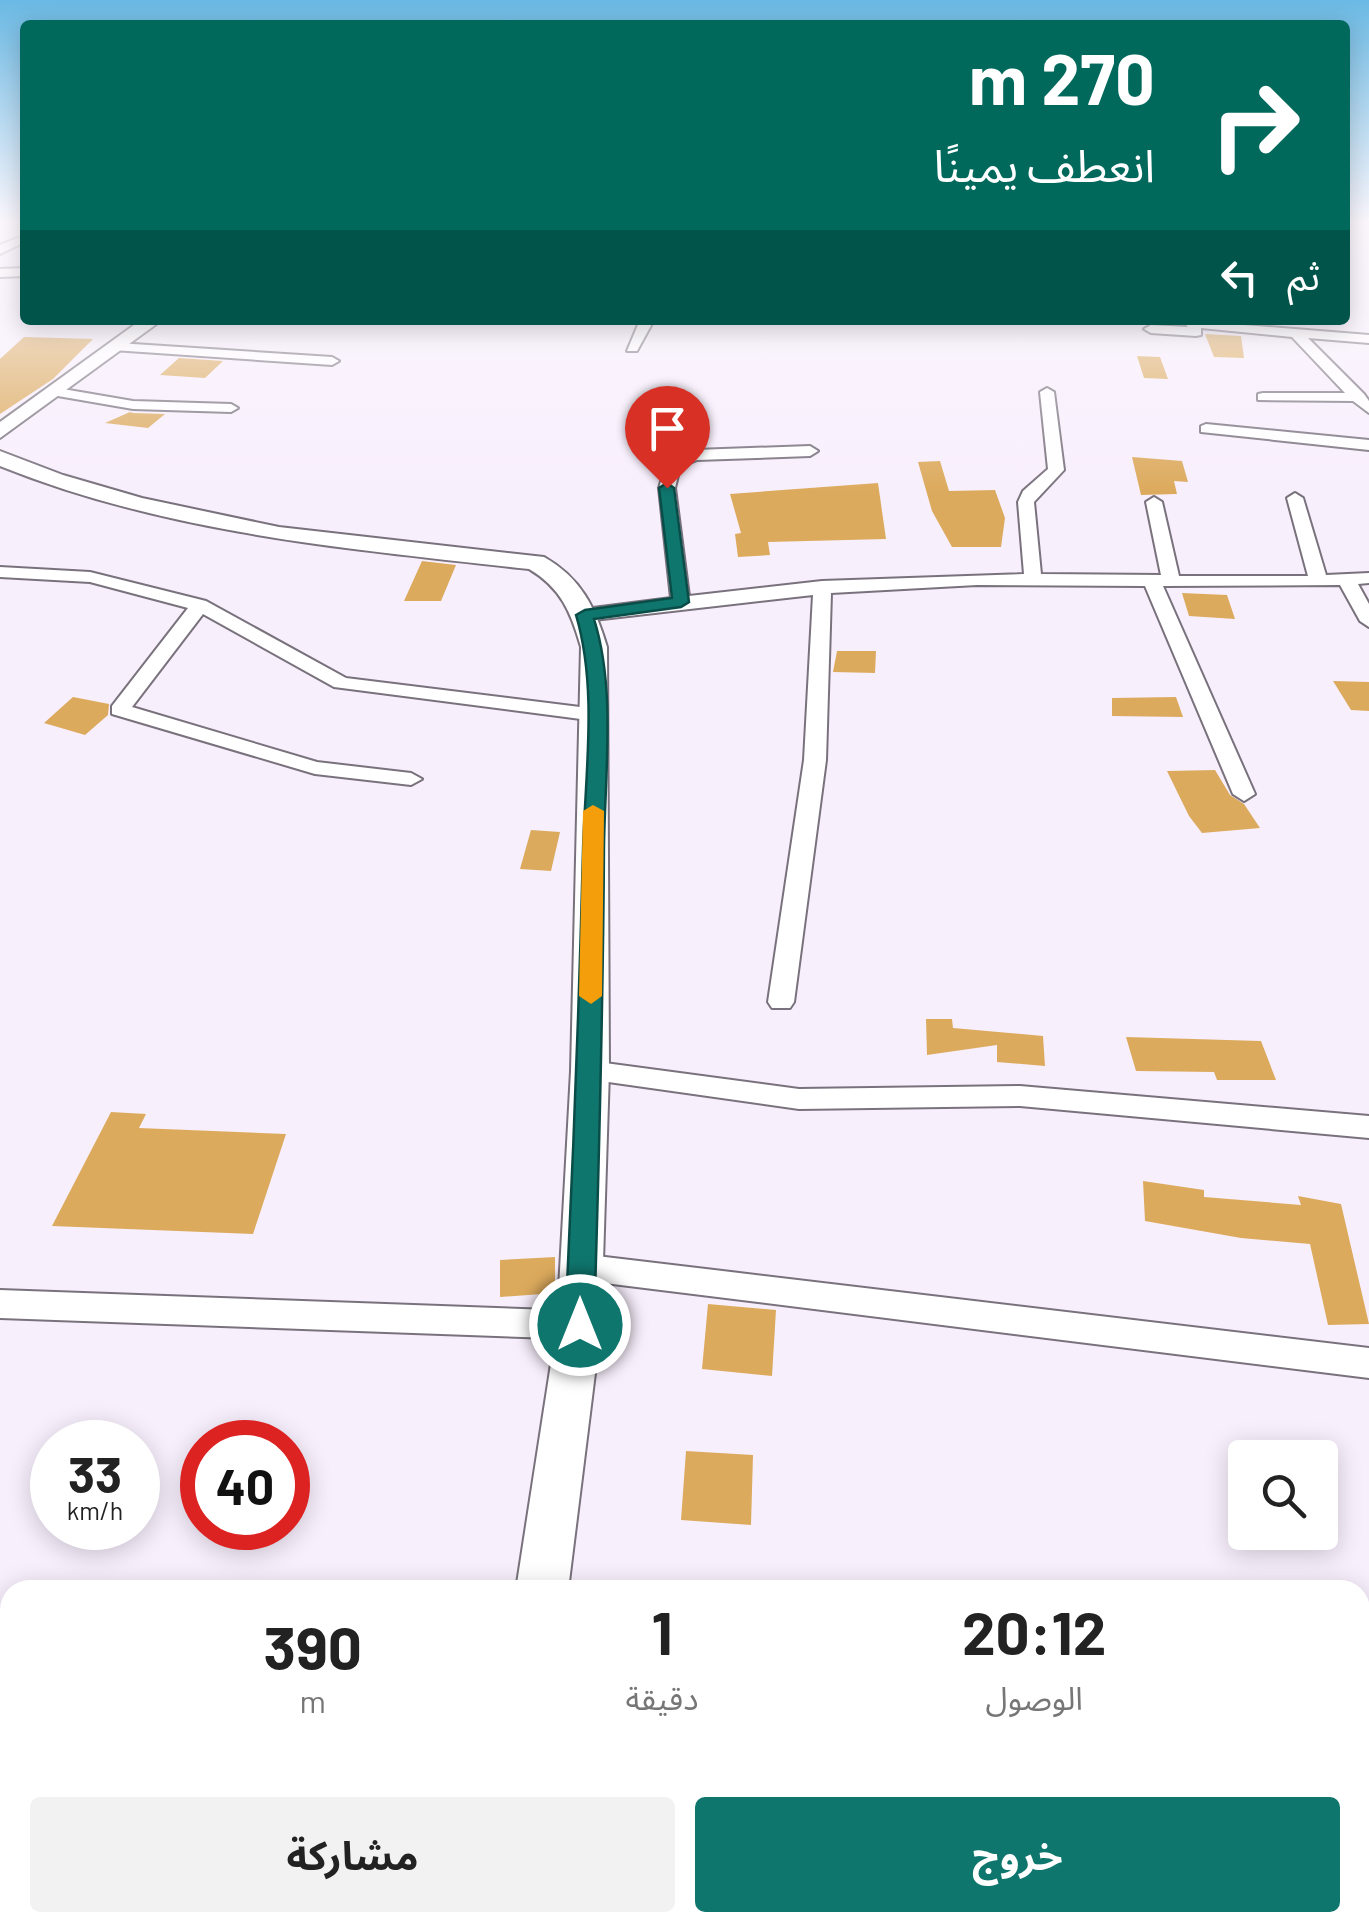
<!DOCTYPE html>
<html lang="ar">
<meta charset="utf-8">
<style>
:root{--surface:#fff;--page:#f2f2f2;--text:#222;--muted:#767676;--accent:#0f766e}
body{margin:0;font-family:Barlow,"Noto Sans Arabic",sans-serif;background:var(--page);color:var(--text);direction:rtl;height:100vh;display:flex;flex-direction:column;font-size:38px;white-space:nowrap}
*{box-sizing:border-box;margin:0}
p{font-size:32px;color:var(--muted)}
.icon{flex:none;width:55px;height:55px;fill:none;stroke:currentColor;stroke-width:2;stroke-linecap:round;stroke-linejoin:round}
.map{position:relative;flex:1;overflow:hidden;direction:ltr}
.drawer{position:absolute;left:0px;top:1580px;width:1370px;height:352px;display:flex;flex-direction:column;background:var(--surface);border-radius:30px 30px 0 0;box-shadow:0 5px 25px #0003;direction:rtl}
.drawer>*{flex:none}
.hud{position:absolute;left:20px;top:20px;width:1330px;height:305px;border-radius:10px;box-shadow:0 5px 25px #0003;direction:rtl;background:#00695c;color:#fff;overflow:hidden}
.controls{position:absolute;left:1228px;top:1440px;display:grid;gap:20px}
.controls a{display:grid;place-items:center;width:110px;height:110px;border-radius:10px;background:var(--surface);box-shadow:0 5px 25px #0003;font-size:50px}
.speed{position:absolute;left:30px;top:1420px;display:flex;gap:20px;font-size:50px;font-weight:700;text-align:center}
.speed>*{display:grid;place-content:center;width:130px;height:130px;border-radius:50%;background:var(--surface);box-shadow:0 5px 25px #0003;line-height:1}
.speed small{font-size:25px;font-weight:400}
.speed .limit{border:15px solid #d22;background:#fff;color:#111}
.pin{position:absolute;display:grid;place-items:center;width:85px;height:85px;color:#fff;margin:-102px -42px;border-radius:50% 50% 50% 0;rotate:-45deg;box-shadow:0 0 10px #0007}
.pin .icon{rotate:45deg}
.me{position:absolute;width:110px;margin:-55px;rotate:0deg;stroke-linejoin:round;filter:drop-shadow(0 0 8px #0008)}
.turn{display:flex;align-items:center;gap:35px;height:210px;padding:0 30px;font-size:45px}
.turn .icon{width:130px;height:130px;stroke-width:2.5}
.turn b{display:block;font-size:70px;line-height:85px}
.then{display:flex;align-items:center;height:95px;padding:0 30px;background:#0003;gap:20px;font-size:38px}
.eta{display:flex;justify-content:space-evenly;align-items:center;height:170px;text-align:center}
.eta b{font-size:60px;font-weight:700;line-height:70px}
.action{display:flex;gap:20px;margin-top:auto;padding:20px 30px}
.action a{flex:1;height:115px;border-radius:10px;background:var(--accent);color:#fff;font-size:40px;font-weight:700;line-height:115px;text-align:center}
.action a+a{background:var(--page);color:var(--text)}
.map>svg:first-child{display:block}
</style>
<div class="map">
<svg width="1369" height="1931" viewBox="0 0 1369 1931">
<rect width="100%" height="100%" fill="#f8effc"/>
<g fill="#dcaa5d">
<path d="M1205 334 1241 336 1244 358 1214 357Z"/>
<path d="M24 337 93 339 53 379 0 414V359Z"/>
<path d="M1137 356 1160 357 1168 379 1144 378Z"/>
<path d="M179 358 223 361 205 378 160 375Z"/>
<path d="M130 412 133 413 165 414 148 428 105 423Z"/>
<path d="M1132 457 1182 461 1188 482 1174 481 1177 494 1141 495Z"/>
<path d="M940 461 949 491 995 490 1005 518 1001 547H952L932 511 918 462Z"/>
<path d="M878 483 886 539 768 542 770 555 738 557 735 534 741 533 730 494Z"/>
<path d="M422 561 456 565 441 601H404Z"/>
<path d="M1182 593 1227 595 1235 619 1189 616Z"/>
<path d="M837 651H876L875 673 833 672Z"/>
<path d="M1333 681 1369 682V711L1351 710Z"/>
<path d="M73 697 109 704 108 715 85 735 44 723Z"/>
<path d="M1176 697 1183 717 1112 716V698Z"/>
<path d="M1215 770 1230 795 1244 804 1260 828 1202 833 1189 816 1167 771Z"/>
<path d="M531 830 560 832 551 871 520 869Z"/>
<path d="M926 1019H952L953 1028 1043 1036 1045 1066 997 1062V1045L927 1055Z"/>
<path d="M1126 1037 1261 1041 1276 1080H1217L1214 1072 1136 1071Z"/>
<path d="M111 1112 146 1114 139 1128 286 1134 253 1234 52 1226Z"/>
<path d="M1143 1181 1204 1190V1197L1301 1205 1298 1196 1341 1204 1369 1324 1328 1325 1310 1244 1241 1238 1145 1221Z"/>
<path d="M555 1257V1293L500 1297V1260Z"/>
<path d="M708 1304 776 1310 772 1376 702 1369Z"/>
<path d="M686 1451 753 1455 751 1525 681 1520Z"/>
</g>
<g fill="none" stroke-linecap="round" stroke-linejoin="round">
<g stroke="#79727d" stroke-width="4">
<g id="street">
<path d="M25 235V242L0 254V245Z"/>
<path d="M25 268V276L0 277V269Z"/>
<path d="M640 320H654L637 351H627Z"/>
<path d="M1182 320 1369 335V343L1308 338 1364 394 1369 401V413L1353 401 1258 400V394L1263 393H1345L1292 337 1201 328V335L1196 336 1151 333 1144 329 1151 325 1188 327Z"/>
<path d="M118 343 332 357 339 361 332 365 113 350 111 347Z"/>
<path d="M57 388 133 401 231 404 238 408 231 412 133 409 52 395 50 392Z"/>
<path d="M1047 388 1054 392 1064 470 1034 502 1041 574 1161 575 1146 502 1154 497 1162 502 1179 576H1308L1287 498 1295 493 1303 498 1326 575 1369 573V583L1358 584 1369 604V627L1360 621 1340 585 1163 586 1255 794 1244 801 1233 794 1145 586 977 585 831 593 826 760 794 1002 790 1008H772L768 1002 804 760 813 595 585 621 576 615 585 609 671 598 659 488 667 461 695 450 810 446 818 451 810 456 697 460 680 467 675 488 689 596 822 581 1024 574 1018 502 1023 491 1048 469 1040 392Z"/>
<path d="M1206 424 1369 440V450L1201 432V426Z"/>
<path d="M0 567 90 572 206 601 346 678 596 709 606 715 596 721 334 687 203 614 132 707 317 762 411 773 422 779 411 785 315 774 112 714V706L188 608 90 582 0 577Z"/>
<path d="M590 1061 799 1089 1020 1086 1369 1116V1138L1020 1106 799 1109 580 1078 577 1071 580 1064Z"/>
<path d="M580 1254 1369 1348V1378L580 1280 569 1276 565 1267 569 1258Z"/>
<path d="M0 1290 579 1311 590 1315 595 1325 590 1335 579 1339 0 1318Z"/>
<rect x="0" y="1789" width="10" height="40"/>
</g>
</g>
<g stroke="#79727d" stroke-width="4">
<g id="secondary">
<path d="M141 320H162L0 438V422Z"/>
<path d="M0 451 63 475 142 498 279 527 544 557C581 578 595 607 607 647L609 1071 601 1325 568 1590H516L557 1325 571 1071 581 647C571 612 561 588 529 569 349 549 169 534 0 466Z"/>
<rect x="486" y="1922" width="60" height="9"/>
</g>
</g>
<use href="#street" fill="#fff" fill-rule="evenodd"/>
<use href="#secondary" fill="#fff" fill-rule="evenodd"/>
</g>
<linearGradient id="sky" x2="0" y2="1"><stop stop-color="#6ab9e4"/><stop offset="0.45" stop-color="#fcf8fe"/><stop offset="1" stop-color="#fcf8fe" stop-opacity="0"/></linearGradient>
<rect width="1369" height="492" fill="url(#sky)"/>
<path fill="#0f766e" stroke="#0a4d48" stroke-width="2.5" d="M667 483 674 488 689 602 681 607 594 619C616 689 605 772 604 846 603 1006 599 1165 594 1325L590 1334 580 1338 569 1334 565 1325C573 1167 579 1009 583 851 585 774 598 689 576 615L585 610 672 598 659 488Z"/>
<path fill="#f59e0b" d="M593 805 604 811 602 996 591 1004 579 996 583 811Z"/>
</svg>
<div class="controls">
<a><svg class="icon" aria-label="search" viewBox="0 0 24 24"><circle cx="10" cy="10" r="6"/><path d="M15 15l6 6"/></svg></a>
</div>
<div class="speed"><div>33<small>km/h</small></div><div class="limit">40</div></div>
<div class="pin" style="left:667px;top:488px;background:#d93025"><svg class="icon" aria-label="arrive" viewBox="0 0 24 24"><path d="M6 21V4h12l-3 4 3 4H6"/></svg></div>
<svg class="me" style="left:580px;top:1325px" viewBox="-20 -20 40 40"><circle r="17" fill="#0f766e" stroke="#fff" stroke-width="3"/><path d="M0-11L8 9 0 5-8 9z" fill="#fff"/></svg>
<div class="hud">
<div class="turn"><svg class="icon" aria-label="right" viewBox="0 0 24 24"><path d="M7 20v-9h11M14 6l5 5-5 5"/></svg><div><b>270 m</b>انعطف يمينًا</div></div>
<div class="then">ثم<svg class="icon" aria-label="left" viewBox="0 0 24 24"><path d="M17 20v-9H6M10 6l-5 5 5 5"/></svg></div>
</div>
<section class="drawer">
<div class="eta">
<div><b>20:12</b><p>الوصول</p></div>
<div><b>1</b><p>دقيقة</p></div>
<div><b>390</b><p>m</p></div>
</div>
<div class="action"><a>خروج</a><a>مشاركة</a></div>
</section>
</div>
